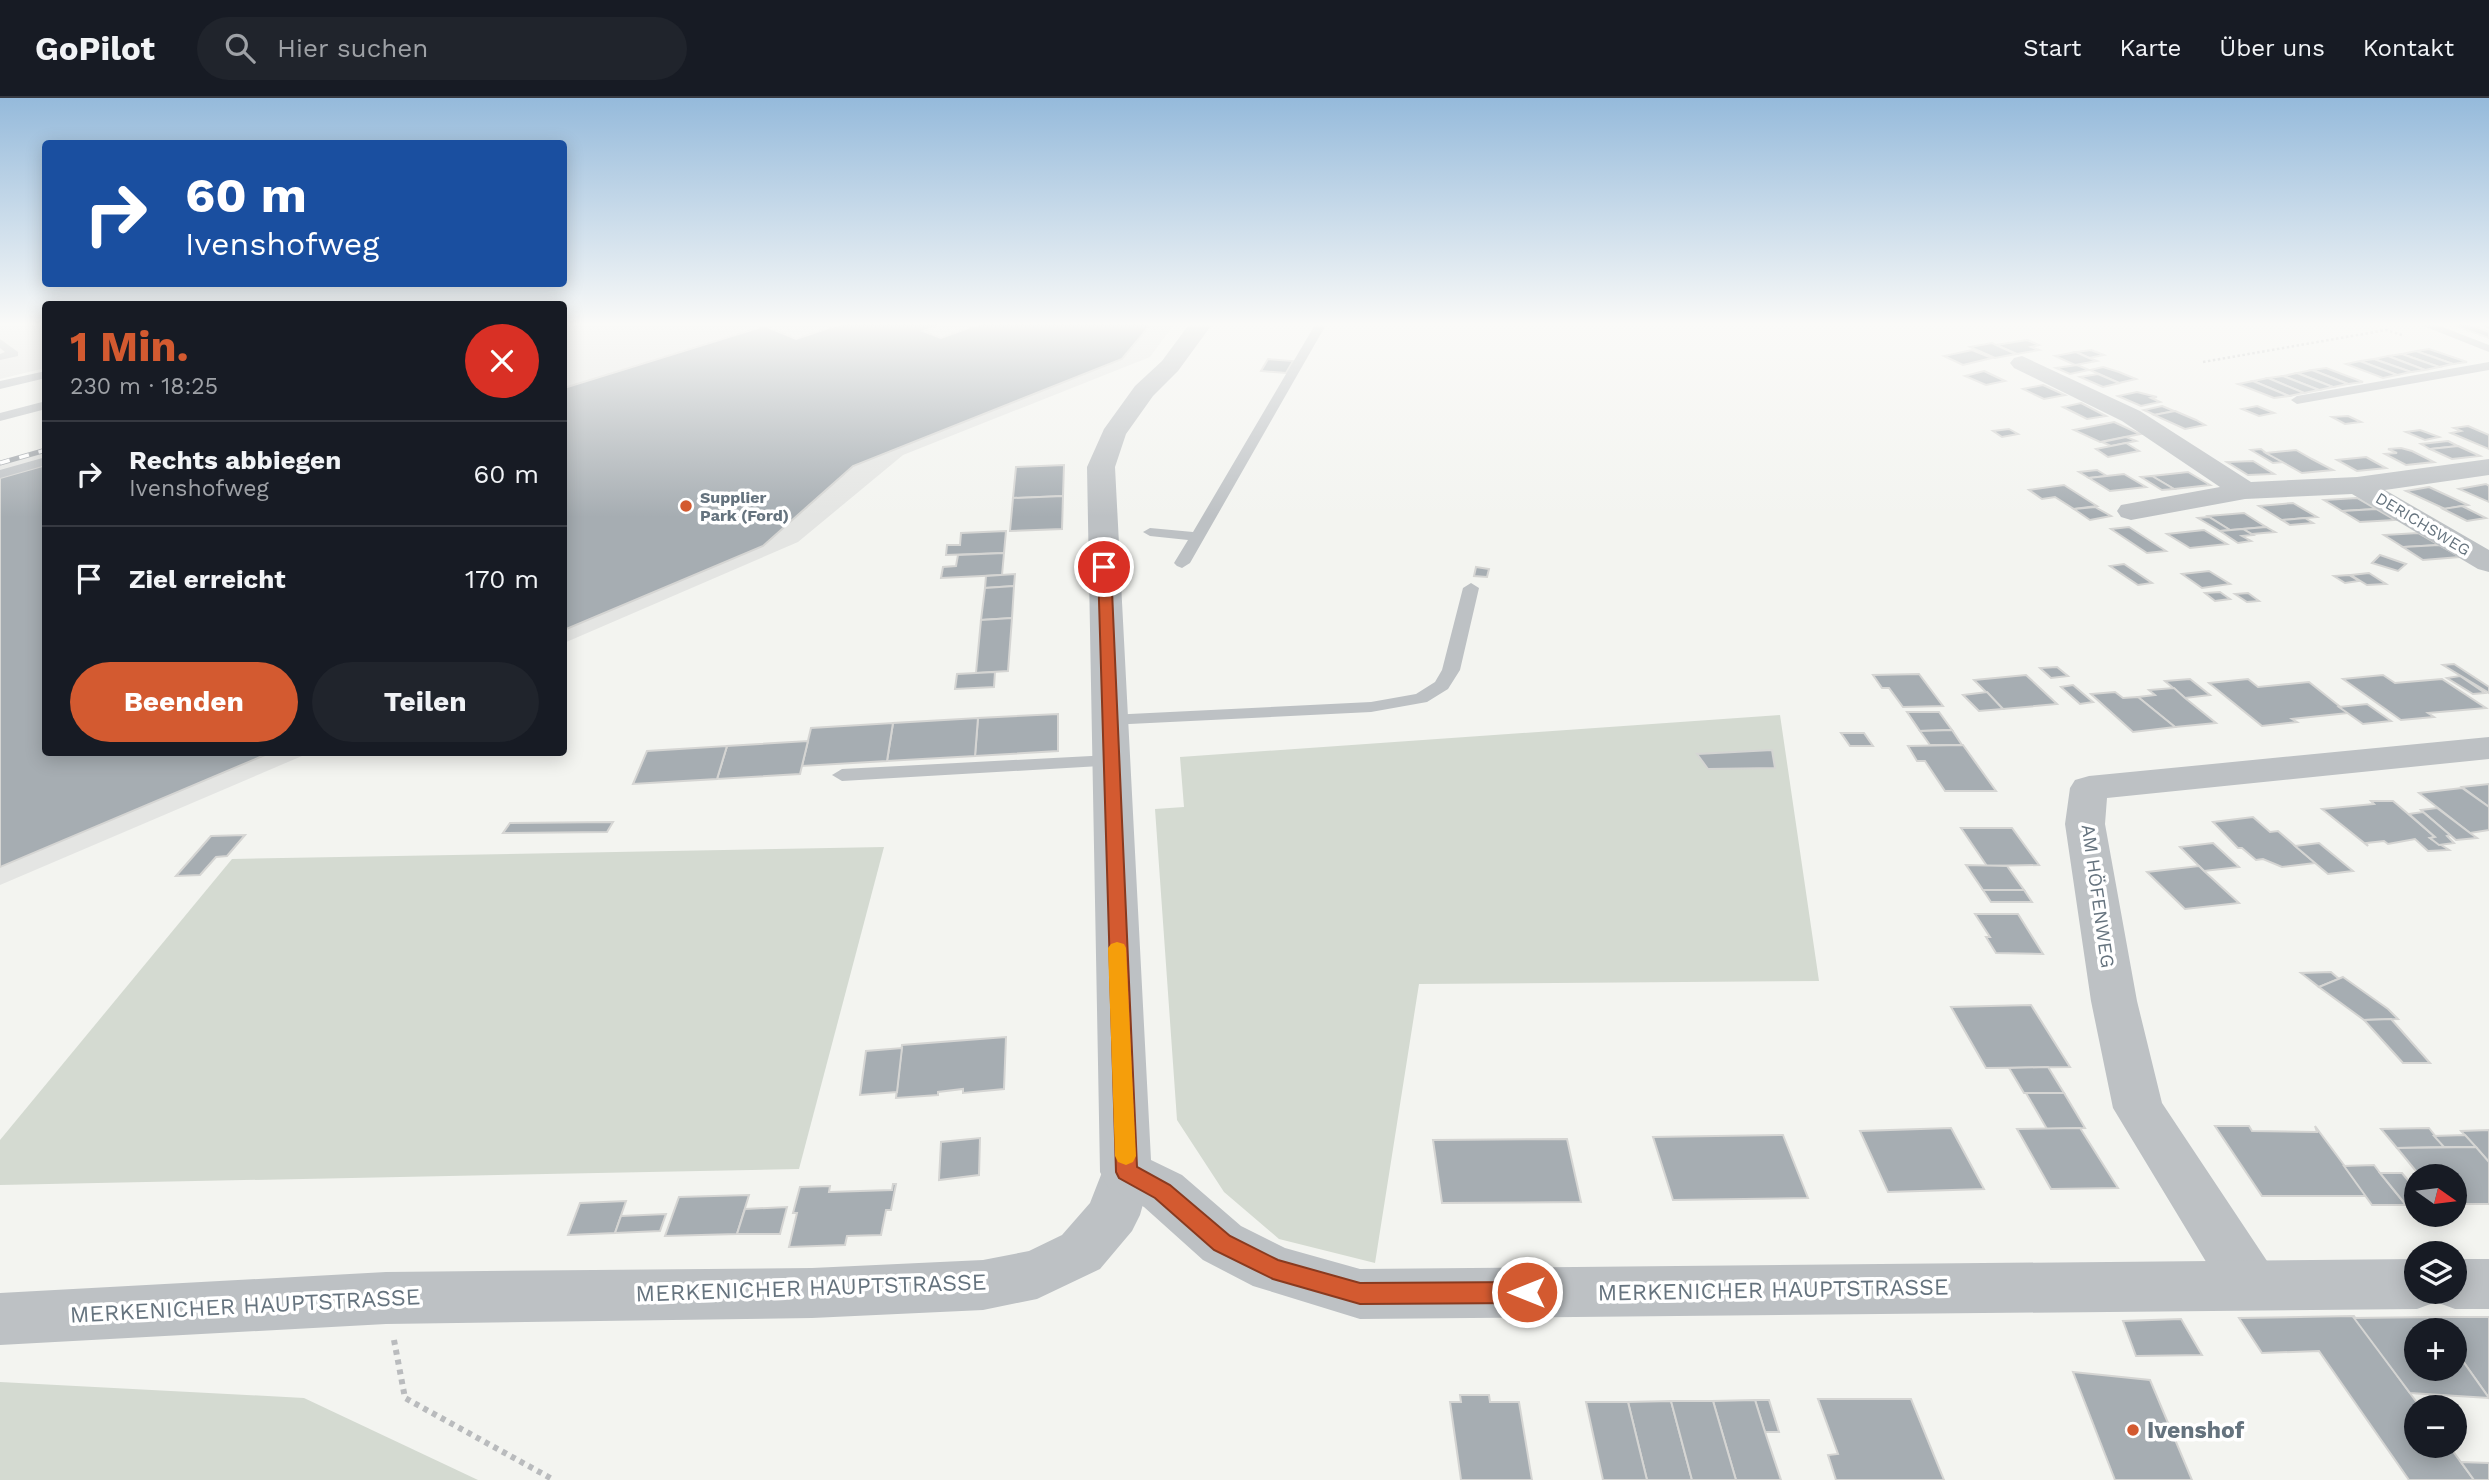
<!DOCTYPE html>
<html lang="de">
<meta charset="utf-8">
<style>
:root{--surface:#171b24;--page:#20242c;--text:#f1f3f6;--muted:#9ea1a6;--line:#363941;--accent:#d35a30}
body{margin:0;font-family:"Work Sans",sans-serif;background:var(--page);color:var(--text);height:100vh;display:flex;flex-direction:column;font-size:26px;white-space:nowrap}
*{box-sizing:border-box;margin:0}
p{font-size:23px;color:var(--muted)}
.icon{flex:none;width:38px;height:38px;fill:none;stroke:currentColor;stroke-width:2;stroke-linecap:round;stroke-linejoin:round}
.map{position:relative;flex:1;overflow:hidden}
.details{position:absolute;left:42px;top:203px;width:525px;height:455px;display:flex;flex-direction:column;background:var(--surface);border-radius:7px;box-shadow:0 4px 18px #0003}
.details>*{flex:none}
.hud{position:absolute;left:42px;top:42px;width:525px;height:147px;border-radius:7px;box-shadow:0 4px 18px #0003;background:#1a4fa0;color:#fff;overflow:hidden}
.needle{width:46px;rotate:104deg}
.buttons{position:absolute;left:2404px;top:1066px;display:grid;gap:14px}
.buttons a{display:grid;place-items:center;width:63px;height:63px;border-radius:50%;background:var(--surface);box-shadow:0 4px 18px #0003;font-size:35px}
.pin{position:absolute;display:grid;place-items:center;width:60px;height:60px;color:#fff;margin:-30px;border:4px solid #fff;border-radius:50%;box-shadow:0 2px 7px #0007}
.me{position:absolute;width:77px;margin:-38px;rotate:270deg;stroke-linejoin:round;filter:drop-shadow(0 0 5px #0008)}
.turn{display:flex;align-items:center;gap:24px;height:147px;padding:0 28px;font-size:32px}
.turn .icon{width:91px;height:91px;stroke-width:2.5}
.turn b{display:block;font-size:49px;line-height:60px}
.round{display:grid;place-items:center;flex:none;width:74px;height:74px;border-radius:37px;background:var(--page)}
.overview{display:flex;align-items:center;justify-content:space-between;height:119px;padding:0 28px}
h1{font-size:42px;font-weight:700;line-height:52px;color:var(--accent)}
.primary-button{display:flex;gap:14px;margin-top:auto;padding:14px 28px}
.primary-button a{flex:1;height:80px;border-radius:42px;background:var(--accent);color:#fff;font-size:28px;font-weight:700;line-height:80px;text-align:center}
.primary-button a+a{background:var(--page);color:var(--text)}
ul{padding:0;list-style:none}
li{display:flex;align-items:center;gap:21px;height:105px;padding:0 28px;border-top:2px solid var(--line)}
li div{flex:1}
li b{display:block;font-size:26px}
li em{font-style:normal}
header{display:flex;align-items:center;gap:42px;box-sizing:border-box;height:98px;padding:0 35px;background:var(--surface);border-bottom:2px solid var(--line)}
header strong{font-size:33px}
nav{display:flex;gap:38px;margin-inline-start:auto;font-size:24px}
.search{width:490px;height:63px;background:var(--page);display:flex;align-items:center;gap:18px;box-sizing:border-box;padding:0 24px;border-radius:38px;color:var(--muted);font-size:26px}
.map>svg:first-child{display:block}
</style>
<header>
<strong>GoPilot</strong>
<div class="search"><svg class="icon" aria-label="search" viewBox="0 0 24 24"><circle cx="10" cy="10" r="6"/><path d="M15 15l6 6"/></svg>Hier suchen</div>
<nav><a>Start</a><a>Karte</a><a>Über uns</a><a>Kontakt</a></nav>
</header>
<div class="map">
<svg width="2489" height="1382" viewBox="0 0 2489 1382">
<rect width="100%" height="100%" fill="#f3f4f0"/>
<g fill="#e4e5e3">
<path d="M0 225H45V270L0 281Z"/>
<path d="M564 225H1175L1150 259 903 357 798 444 564 545Z"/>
<path d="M45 353 46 654 309 655 0 787V365Z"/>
</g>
<g fill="#d4dad1">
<path d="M1780 617 1819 883 1419 886 1375 1165 1279 1141 1224 1094 1177 1022 1155 711 1184 709 1180 659Z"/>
<path d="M884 749 799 1071 0 1087V1042L232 761Z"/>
<path d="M0 1284 304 1300 478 1382H0Z"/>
</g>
<g fill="#a6adb2" stroke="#d5d5d3" stroke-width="2">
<path d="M844 225H947L923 233 941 240 982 225H1152L1122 261 853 368 763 448 564 532V290L765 228 796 241Z"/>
<path d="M2448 225H2466L2489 234V240Z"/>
<path d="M2027 242 2039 247 2031 249 2039 252 2017 256 1996 247Z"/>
<path d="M1992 245 1996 247 2016 256 1995 260 1970 249Z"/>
<path d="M2429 251 2467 264 2453 266 2416 253Z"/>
<path d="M1972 252 1992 260 1963 267 1944 258Z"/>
<path d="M2091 252 2104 257 2089 260 2076 254Z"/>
<path d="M2416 253 2453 266 2439 269 2402 256Z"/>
<path d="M2076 254 2089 260 2097 263 2075 267 2055 258Z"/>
<path d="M2402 256 2439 269 2425 272 2388 258Z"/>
<path d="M2388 258 2425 272 2411 274 2374 261Z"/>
<path d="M1268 261 1293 263 1286 275 1261 273Z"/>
<path d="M2374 261 2411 274 2397 277 2360 263Z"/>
<path d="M2360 263 2397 277 2383 280 2346 266Z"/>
<path d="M2077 267 2089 272 2070 276 2056 270Z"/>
<path d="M2103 269 2119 274 2136 281 2119 285 2090 272Z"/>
<path d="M2326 270 2363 284 2348 286 2312 272Z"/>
<path d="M2312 272 2348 286 2333 289 2297 275Z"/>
<path d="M1984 273 2005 283 1986 287 1965 278Z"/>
<path d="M2297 275 2333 289 2319 292 2283 278Z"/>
<path d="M2098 276 2119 285H2120L2103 289 2080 279Z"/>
<path d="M2283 278 2319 292 2304 295 2268 280Z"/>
<path d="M2268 280 2304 295 2289 298 2253 283Z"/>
<path d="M2253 283 2289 298 2274 300 2238 286Z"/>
<path d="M2043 287 2065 297 2044 301 2023 291Z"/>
<path d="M2137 294 2157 299 2151 300 2160 304 2141 308 2118 298Z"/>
<path d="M2081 305 2106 318 2087 321 2063 309Z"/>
<path d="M2162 308 2174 313 2155 317 2144 312Z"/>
<path d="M2257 308 2274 315 2259 318 2242 311Z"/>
<path d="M2175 313 2196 322 2205 327 2185 331 2154 317Z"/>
<path d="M2348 318 2361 324 2345 326 2332 319Z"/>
<path d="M2114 324 2140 336 2100 344 2074 332Z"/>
<path d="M2468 328 2489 337V351L2451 335 2461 333 2454 330Z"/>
<path d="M2009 331 2018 336 2002 339 1993 333Z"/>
<path d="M2420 332 2439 339 2425 342 2406 334Z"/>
<path d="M2126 339 2136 343 2111 348 2102 344Z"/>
<path d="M2448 343 2458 348 2430 351 2421 346Z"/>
<path d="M2126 345 2139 353 2108 359 2096 351Z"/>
<path d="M2458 348 2480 358 2452 361 2430 351Z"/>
<path d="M2401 350 2412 353 2434 364 2406 367 2385 356 2397 355 2388 351Z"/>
<path d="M2261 351 2266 355 2284 364 2273 365 2251 352Z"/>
<path d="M2296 352 2312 361 2333 372 2302 375 2266 355Z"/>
<path d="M2366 359 2386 370 2357 373 2337 362Z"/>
<path d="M2253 363 2274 376 2248 377 2227 364Z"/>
<path d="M46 367V654H272L0 769V380Z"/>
<path d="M1064 367 1063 398 1013 400 1016 369Z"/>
<path d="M2097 372 2107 378 2089 380 2079 374Z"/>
<path d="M2188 374 2210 387 2174 391 2152 378Z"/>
<path d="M2124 376 2146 389 2110 393 2089 380Z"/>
<path d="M2152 378 2174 391 2162 392 2141 379Z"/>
<path d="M2486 386 2489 388V404L2459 391Z"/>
<path d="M2064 387 2097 408 2074 411 2055 399 2042 401 2029 392Z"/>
<path d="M2429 389 2468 407 2445 411 2406 393Z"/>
<path d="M1063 398 1062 431 1010 433 1013 400Z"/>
<path d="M2357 400 2376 411 2342 413 2324 402Z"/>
<path d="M2293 405 2317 419 2282 422 2259 408Z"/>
<path d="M2462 408 2486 420 2467 423 2443 411Z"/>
<path d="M2095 409 2111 418 2090 422 2074 411Z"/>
<path d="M2376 411 2395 422 2360 424 2342 413Z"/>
<path d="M2244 415 2266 429 2230 432 2208 418Z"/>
<path d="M2209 419 2230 432 2220 433 2198 420Z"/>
<path d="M2305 420 2313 425 2290 427 2282 422Z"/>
<path d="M2129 429 2166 453 2147 455 2111 431Z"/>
<path d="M2266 429 2275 434 2252 436 2243 431Z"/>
<path d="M2243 431 2253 437 2242 438 2251 443 2238 445 2220 433Z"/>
<path d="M2204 432 2227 446 2190 450 2167 436Z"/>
<path d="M1006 433 1004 455 946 457 947 447H960L961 435Z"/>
<path d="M2418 435 2439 447 2403 449 2384 437Z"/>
<path d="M2439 447 2460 459 2423 462 2403 449Z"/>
<path d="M1004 455 1002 477 941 480 943 469 956 468 958 457Z"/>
<path d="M2380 457 2406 466 2398 473 2372 465Z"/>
<path d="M2124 466 2152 485 2138 487 2110 468Z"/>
<path d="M1476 469 1489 471 1487 479 1474 478Z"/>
<path d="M2209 473 2230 486 2202 490 2182 476Z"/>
<path d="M2369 475 2386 486 2367 487 2351 477Z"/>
<path d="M1015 476 1014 488 985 490 986 478Z"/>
<path d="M2349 477 2359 483 2345 485 2334 478Z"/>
<path d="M1014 488 1012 520 981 522 985 490Z"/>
<path d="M2220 494 2230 501 2215 503 2205 495Z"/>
<path d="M2248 495 2259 503 2247 504 2235 496Z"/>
<path d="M1012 520 1008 573 976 575 981 522Z"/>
<path d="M2454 566 2489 589V595L2443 567Z"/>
<path d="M2057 569 2068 578 2051 580 2040 570Z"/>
<path d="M995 574 994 589 955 591 957 576Z"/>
<path d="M1919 576 1943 608 1903 609 1889 590H1882L1873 577Z"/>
<path d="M2026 577 2057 606 2003 611 1974 582Z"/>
<path d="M2383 577 2395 585 2442 581 2486 610 2428 615 2434 619 2401 622 2343 581Z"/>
<path d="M2460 578 2485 595 2473 596 2447 580Z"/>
<path d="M2190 581 2210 597 2185 600 2165 583Z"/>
<path d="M2248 581 2258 589 2309 584 2348 615 2292 621 2297 624 2262 628 2209 585Z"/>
<path d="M2073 587 2093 604 2080 606 2061 589Z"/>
<path d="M2174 590 2185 600 2216 625 2175 629 2138 599 2155 597 2149 592Z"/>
<path d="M1987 594 2003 611 1979 613 1963 597Z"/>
<path d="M2115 594 2123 600 2138 599 2175 629 2133 634 2091 596Z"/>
<path d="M2367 606 2391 623 2363 626 2339 609Z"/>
<path d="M1907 614H1939L1952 632 1920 633Z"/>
<path d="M1058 616V653L975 658 978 620Z"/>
<path d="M978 620 975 658 887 663 893 625Z"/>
<path d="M893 625 887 663 802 668 811 630Z"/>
<path d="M1952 632 1962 647H1930L1920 633Z"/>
<path d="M1841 635H1864L1873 648H1850Z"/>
<path d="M808 643 800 676 717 681 727 648Z"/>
<path d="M1963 647 1996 693H1945L1925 663H1917L1908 648Z"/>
<path d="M727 648 717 681 633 686 647 653Z"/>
<path d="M1772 652 1775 670 1708 671 1697 656Z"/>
<path d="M2489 686V709L2462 689Z"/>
<path d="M2462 690 2489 709V732L2470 735 2419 695Z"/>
<path d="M2371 703H2393L2435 739 2430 740 2449 752 2428 753 2415 741 2388 746 2384 743 2366 745 2368 748 2322 711 2374 706Z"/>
<path d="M2437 710 2470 735 2477 740 2456 742 2421 712Z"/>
<path d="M2423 714 2450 737 2447 738 2454 745 2439 747 2430 740 2435 739 2409 716Z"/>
<path d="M2253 719 2270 734 2278 733 2315 765 2282 769 2263 761 2256 762 2242 750H2238L2213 724Z"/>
<path d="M613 724 607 734 503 735 510 725Z"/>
<path d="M1961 730H2012L2039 767 1987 768Z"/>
<path d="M245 737 227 758 216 759 200 777 176 778 211 738Z"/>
<path d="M2213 745 2239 769 2204 773 2180 749Z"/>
<path d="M2319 745 2353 773 2328 776 2295 748Z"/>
<path d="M1966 767 2007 768 2024 792H1983Z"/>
<path d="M2199 768 2204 773 2239 805 2185 811 2147 774Z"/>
<path d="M1983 792H2024L2032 804H1991Z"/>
<path d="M1975 816H2018L2043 856 1996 855 1986 839H1990Z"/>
<path d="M2331 874 2339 881 2319 889 2301 875Z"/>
<path d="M2343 879 2388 911 2398 921 2364 922 2319 889Z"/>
<path d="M2031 907 2070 969 1986 970 1951 909Z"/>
<path d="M2391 921 2430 965H2403L2364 922Z"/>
<path d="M1006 939 1004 991 963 995V991L938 994V997L896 1000 902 947Z"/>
<path d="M902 950 897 994 860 997 866 953Z"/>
<path d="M2048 969 2064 995H2024L2009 970Z"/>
<path d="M2026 995H2064L2085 1030 2047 1031Z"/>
<path d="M2215 1028H2249L2252 1033 2317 1034 2315 1028 2367 1098H2262Z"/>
<path d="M1951 1030 1984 1091 1888 1094 1860 1033Z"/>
<path d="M2080 1030 2118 1090 2051 1091 2017 1031Z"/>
<path d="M2429 1030 2444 1049 2397 1050 2381 1031Z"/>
<path d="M2489 1032V1064L2461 1033Z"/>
<path d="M1783 1037 1808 1100 1673 1102 1653 1039Z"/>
<path d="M2465 1037 2476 1049H2444L2434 1038Z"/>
<path d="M980 1040 979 1077 939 1082 941 1044Z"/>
<path d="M1567 1041 1581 1104 1442 1105 1433 1042Z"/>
<path d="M2476 1049 2489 1064V1106H2455V1078H2420L2397 1050Z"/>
<path d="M2374 1067 2380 1075 2406 1107H2372L2344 1068Z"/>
<path d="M2380 1075H2402L2417 1093V1107H2406Z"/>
<path d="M893 1086H896L891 1112H886L881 1137 847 1138 845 1147 789 1149 797 1115H793L800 1089 830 1088 829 1094 892 1092Z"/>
<path d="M749 1097 737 1136 665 1138 679 1099Z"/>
<path d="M626 1103 615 1135 568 1137 580 1105Z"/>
<path d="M787 1109 780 1136H737L745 1111Z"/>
<path d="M666 1116 660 1133 615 1135 621 1118Z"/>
<path d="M2354 1218 2420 1309H2417V1348H2449L2474 1382H2409L2319 1253 2262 1255 2239 1220Z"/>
<path d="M2432 1219H2489V1300L2455 1252V1232H2441Z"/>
<path d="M2432 1219 2441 1232H2417V1270H2455V1252L2489 1300 2410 1295 2354 1220Z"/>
<path d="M2181 1221 2202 1257 2136 1258 2123 1223Z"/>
<path d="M2073 1274 2150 1282 2192 1382H2115Z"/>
<path d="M1460 1297H1489L1490 1304H1519L1532 1382H1461L1450 1304H1461Z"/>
<path d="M1818 1301H1911L1944 1382H1836L1828 1357 1838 1356Z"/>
<path d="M1755 1302H1769L1779 1334H1765Z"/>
<path d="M1755 1302 1765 1334 1781 1382H1736L1713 1303Z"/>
<path d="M1671 1303 1692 1382H1647L1628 1304Z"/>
<path d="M1671 1303H1713L1736 1382H1692Z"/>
<path d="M1586 1304H1628L1647 1382H1603Z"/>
<path d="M2461 1364 2489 1365V1382H2474Z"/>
</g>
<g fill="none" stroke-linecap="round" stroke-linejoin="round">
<path stroke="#b9bbbd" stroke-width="2.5" stroke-dasharray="2.5 2.5" stroke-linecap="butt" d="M2203 264 2386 232 2402 237"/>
<path stroke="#b9bbbd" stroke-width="6" stroke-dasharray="5 5" stroke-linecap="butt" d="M394 1242 405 1300 554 1382"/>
<g fill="#bdc1c4" fill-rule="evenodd">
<path d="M1316 225H1327L1190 465 1182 470 1177 468 1174 465 1188 442 1150 438 1143 434 1150 430 1193 434Z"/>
<path d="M2416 225H2432L2489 247V254Z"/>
<path d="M2476 225H2489V231Z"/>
<path d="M0 241 18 254V258L0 262V256L5 254 0 250Z"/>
<path d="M2489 264V272L2297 306 2291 302 2297 298Z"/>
<path d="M46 273V280L0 291V283Z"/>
<path d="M46 303V311L0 323V315Z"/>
<path d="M46 359V367L0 380V372Z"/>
<path d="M1471 485 1479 490 1460 572 1448 591 1427 604 1371 614 1109 627 1100 622 1109 617 1371 604 1416 596 1435 584 1442 572 1463 490Z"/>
<path d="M1110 657 1119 663 1117 667 842 683 832 677 842 671Z"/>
</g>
<g fill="#bdc1c4" fill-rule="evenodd">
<path d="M2022 258 2140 313 2251 384 2357 379 2489 361V377L2385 392 2489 452V474L2478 471 2352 396 2245 401 2131 422 2121 419 2117 413 2121 407 2220 389 2122 323 2014 270 2010 265 2014 260Z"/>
<path d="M2489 639V661L2107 700 2105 726 2137 903 2162 1005 2271 1169 2279 1187 2271 1205 2251 1212 2231 1205 2113 1010 2091 903 2065 726 2070 690 2075 682 2089 678Z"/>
<path d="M1126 1052 1144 1059 1152 1074 1140 1117 1132 1133 1100 1171 1037 1201 983 1212 812 1220 386 1226 0 1247V1195L386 1174 812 1170 983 1162 1029 1153 1062 1137 1090 1105 1108 1059Z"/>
</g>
<path fill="#bdc1c4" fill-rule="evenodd" d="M1190 225H1213L1178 273 1153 298 1126 336 1115 369 1151 1062 1182 1077 1241 1128 1285 1150 1360 1171 2417 1161V1194H2455V1161H2489V1211H2455L2436 1204 2417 1211 1360 1221 1253 1188 1203 1162 1144 1109 1108 1089 1100 1074 1087 369 1104 331 1135 288 1162 263Z"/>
<g stroke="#9fa4a9" stroke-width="5">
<path id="rail" d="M0 365 46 352"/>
</g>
<use href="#rail" stroke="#fff" stroke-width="3.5" stroke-dasharray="10" stroke-linecap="butt"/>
</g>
<linearGradient id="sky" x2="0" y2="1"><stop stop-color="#95badb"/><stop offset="0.54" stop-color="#fafaf8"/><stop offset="1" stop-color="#fafaf8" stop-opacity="0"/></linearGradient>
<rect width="2489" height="419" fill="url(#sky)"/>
<path fill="#d35a30" stroke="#893a1f" stroke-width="2" d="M1104 465 1111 469 1137 1069 1170 1087 1230 1138 1278 1162 1360 1185 1527 1184 1535 1187 1539 1194 1535 1202 1527 1205 1360 1206 1273 1181 1214 1152 1155 1100 1119 1080 1116 1074 1098 469Z"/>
<path fill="#f59e0b" d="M1117 844 1124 846 1126 850 1136 1058 1133 1064 1126 1067 1118 1064 1115 1058 1108 850 1111 846Z"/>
<g fill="#d35a30" stroke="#fff" stroke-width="2.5">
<circle cx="686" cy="408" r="7"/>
<circle cx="2133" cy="1332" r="7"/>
</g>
<g text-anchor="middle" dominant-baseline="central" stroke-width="7" stroke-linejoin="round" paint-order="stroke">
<g font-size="16" font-weight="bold" fill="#65737e" stroke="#fff" text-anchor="start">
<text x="700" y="399">Supplier<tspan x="700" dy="18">Park (Ford)</tspan></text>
</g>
<g font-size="16" fill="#65737e" stroke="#fff">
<text transform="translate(2423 426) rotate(31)">DERICHSWEG</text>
</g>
<g font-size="19" fill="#65737e" stroke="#fff">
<text transform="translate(2098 798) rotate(82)">AM HÖFENWEG</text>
</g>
<g font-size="23" fill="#65737e" stroke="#fff">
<text transform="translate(811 1190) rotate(-2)">MERKENICHER HAUPTSTRASSE</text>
<text transform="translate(1773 1192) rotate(-1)">MERKENICHER HAUPTSTRASSE</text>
<text transform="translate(245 1208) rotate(-3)">MERKENICHER HAUPTSTRASSE</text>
</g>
<g font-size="23" font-weight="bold" fill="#65737e" stroke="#fff" text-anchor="start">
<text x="2147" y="1332">Ivenshof</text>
</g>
</g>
</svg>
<div class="buttons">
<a><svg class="needle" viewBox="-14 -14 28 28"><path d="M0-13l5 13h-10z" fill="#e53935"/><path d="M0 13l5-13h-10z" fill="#9ea1a6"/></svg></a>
<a><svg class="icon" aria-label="layers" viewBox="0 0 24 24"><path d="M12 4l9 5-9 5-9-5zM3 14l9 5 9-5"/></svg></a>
<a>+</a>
<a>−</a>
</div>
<div class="pin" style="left:1104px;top:469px;background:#d93025"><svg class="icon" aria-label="arrive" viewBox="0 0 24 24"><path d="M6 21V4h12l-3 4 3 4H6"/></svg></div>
<svg class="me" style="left:1527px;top:1194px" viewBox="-20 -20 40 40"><circle r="17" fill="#d35a30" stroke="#fff" stroke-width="3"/><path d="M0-11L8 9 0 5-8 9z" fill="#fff"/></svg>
<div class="hud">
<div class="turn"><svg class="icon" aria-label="right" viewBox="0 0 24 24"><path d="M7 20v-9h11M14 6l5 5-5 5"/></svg><div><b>60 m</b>Ivenshofweg</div></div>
</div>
<section class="details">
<div class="overview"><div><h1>1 Min.</h1><p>230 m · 18:25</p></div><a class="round" style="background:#d93025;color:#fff"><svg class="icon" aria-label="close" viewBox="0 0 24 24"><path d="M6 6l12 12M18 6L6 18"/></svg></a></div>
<ul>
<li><svg class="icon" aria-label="right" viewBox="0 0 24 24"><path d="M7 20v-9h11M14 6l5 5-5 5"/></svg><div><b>Rechts abbiegen</b><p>Ivenshofweg</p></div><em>60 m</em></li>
<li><svg class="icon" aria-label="arrive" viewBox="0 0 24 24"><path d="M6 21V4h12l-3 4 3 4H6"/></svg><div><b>Ziel erreicht</b></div><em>170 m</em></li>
</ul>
<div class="primary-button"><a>Beenden</a><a>Teilen</a></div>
</section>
</div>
